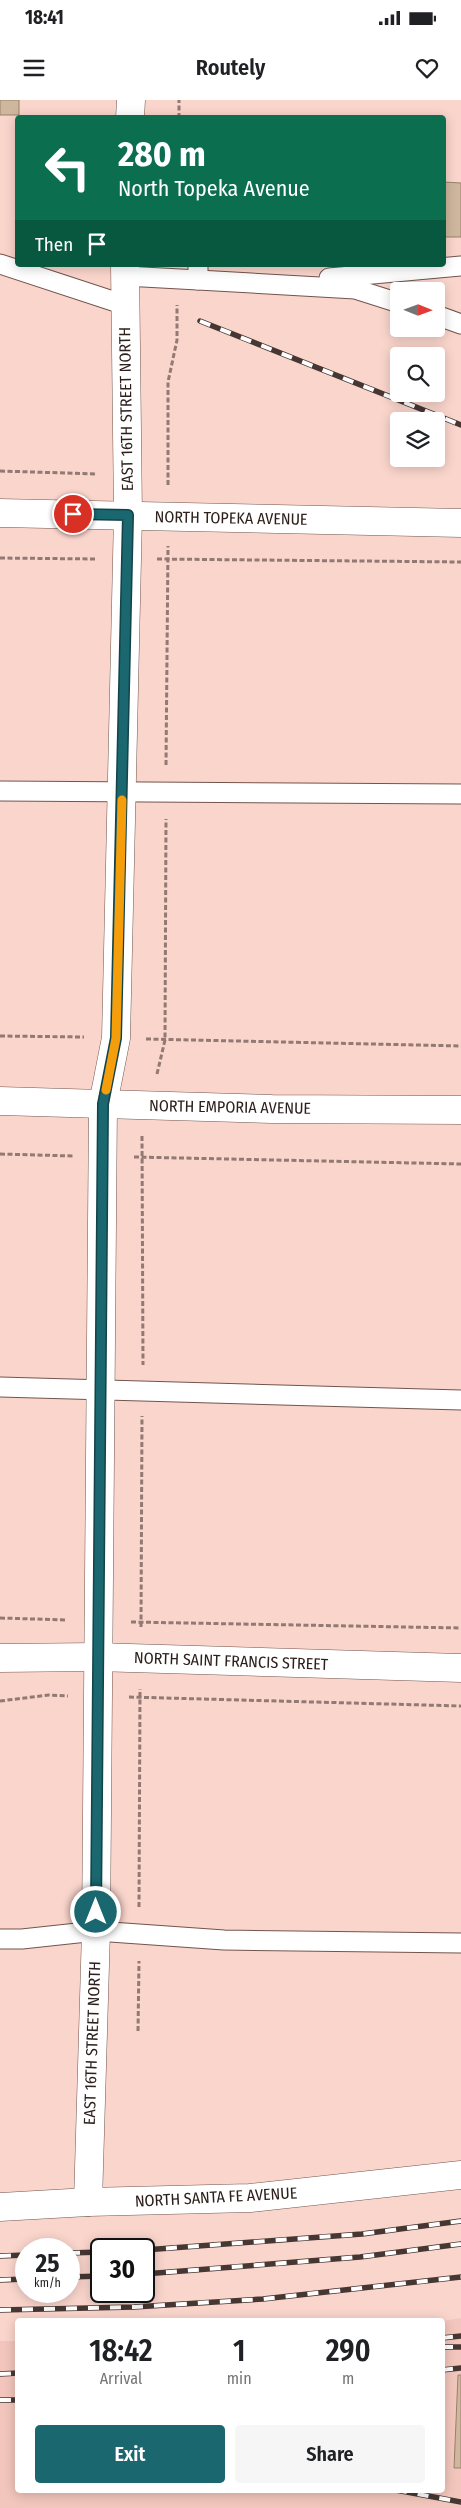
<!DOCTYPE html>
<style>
:root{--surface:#fff;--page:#f6f6f6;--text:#202124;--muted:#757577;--accent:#1b6770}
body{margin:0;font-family:"Fira Sans Condensed",sans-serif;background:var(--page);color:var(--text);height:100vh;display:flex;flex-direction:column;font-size:19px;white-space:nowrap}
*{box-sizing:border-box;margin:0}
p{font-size:16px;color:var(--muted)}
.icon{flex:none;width:28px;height:28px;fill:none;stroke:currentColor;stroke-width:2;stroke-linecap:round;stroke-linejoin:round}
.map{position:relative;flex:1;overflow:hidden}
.panel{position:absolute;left:15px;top:2218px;width:430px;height:175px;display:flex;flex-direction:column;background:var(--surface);border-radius:5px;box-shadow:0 2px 12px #0003}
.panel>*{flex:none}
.top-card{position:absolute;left:15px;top:15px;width:431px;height:152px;border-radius:5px;box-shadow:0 2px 12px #0003;background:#0b6e4f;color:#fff;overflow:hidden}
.needle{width:32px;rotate:91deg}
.tools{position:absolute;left:390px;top:182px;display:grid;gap:10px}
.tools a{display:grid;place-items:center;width:55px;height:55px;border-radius:5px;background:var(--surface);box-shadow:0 2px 12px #0003;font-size:25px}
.speed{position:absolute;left:15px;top:2138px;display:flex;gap:10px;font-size:25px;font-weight:700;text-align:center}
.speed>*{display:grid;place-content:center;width:65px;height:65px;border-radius:50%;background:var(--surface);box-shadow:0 2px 12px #0003;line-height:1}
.speed small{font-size:12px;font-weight:400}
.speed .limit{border:2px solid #111;border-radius:8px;background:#fff;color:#111}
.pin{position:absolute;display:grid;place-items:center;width:42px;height:42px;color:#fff;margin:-21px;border:2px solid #fff;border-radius:50%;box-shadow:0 1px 5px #0007}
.me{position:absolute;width:55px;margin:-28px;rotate:0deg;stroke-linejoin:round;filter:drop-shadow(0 0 4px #0008)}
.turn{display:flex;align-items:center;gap:18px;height:105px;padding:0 20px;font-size:22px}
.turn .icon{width:65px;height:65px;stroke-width:2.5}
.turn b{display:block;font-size:35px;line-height:42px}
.then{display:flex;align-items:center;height:48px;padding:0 20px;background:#0003;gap:10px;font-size:19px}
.eta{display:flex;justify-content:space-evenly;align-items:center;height:85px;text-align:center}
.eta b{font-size:30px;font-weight:600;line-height:35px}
.cta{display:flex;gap:10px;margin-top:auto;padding:10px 20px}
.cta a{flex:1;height:58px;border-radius:5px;background:var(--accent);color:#fff;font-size:20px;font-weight:600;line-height:58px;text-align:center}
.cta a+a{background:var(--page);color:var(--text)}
.status{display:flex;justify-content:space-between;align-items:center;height:35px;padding:0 25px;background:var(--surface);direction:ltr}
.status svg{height:14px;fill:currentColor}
header{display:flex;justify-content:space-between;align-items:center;height:65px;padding:0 20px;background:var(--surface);font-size:22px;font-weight:600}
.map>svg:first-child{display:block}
</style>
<div class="status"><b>18:41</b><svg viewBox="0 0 49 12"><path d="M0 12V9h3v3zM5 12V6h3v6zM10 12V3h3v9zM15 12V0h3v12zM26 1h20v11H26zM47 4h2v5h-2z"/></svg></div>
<header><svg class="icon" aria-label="menu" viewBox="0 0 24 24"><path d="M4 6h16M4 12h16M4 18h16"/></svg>Routely<svg class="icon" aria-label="heart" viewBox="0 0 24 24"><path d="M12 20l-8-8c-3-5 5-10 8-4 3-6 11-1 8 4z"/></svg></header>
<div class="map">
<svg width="461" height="2408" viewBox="0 0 461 2408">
<rect width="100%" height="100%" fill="#fad5cc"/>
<path fill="#f2c6bc" d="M461 2218V2408H0V2241H17L18 2390H442L443 2221Z"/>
<g fill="#cfb79e" stroke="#98826a">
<rect x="0" y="0" width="19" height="15"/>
<path d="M444 82 461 83V137H444Z"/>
<path d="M458 2275H461V2368H454Z"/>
</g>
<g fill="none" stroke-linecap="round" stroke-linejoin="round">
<g stroke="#73544d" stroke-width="21">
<g id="service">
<path d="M0 164 125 205"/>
<path d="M125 176 198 180V165"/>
<path d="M329 178 461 166"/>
<path d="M198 180 355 189 399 203"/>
<path d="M436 215 461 224"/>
<path d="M0 691 461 694"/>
<path d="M0 1287 461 1300"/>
<path d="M0 1839H22L96 1831 224 1840 461 1843"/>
</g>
</g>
<g stroke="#73544d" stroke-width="29">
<g id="minor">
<path d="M130 18 131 0"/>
<path d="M0 413 461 423"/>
<path d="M0 1001 272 1009 461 1010"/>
<path d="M0 1558 96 1557 461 1568"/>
<path d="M88 2102 96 1831 103 1004 116 938 128 415 125 165"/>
<path d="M0 2107 88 2102 250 2098 461 2075"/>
</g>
</g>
<g stroke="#927973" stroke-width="3" stroke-dasharray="5 2.5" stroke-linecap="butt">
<path d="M179 18V0"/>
<path d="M0 371 97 374"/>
<path d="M168 385V282L177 240V205"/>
<path d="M0 458 95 459"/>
<path d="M157 459 461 462"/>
<path d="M166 665 168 446"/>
<path d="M0 936 84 937"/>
<path d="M146 939 461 946"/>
<path d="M157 974 165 940 166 719"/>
<path d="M142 1036 143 1265"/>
<path d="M0 1054 73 1056"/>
<path d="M134 1057 461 1064"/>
<path d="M0 1518 67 1520"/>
<path d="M131 1522 461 1528"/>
<path d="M141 1527 142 1316"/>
<path d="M129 1597 461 1606"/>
<path d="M0 1601 49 1595 68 1596"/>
<path d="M139 1807 140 1589"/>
<path d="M138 1931 139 1861"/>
</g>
<use href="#service" stroke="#fff" stroke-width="19"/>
<use href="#minor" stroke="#fff" stroke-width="28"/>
<g stroke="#473733" stroke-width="5.5">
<g id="rail">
<path d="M200 221 461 325"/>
<path d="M144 2150 362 2134 461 2121"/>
<path d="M69 2153 101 2152"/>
<path d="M0 2156 26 2155"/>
<path d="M144 2174 360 2157 461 2144"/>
<path d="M69 2177 101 2176"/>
<path d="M0 2180 26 2179"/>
<path d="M0 2210 134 2207 263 2199 461 2177"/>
<path d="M442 2238 461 2236"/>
<path d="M442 2247H461"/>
<path d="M442 2270 461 2268"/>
<path d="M0 2274 18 2273"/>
<path d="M0 2300H18"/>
<path d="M396 2390 461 2402"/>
</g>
</g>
<use href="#rail" stroke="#fff" stroke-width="4" stroke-dasharray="11" stroke-linecap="butt"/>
</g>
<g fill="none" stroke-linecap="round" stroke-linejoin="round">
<g stroke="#124349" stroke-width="12">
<path id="route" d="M73 414 128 415 116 938 103 1004 96 1812"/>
</g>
<use href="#route" stroke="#1b6770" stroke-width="9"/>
<path stroke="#f59e0b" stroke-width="9" d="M106 990 116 938 122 700"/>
</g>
<g text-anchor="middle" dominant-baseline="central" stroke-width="4" stroke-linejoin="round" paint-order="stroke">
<g font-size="16" fill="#2d201d" stroke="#fff">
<text transform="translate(126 309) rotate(-91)">EAST 16TH STREET NORTH</text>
<text transform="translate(231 418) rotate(1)">NORTH TOPEKA AVENUE</text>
<text transform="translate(230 1007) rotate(1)">NORTH EMPORIA AVENUE</text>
<text transform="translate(231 1561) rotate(2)">NORTH SAINT FRANCIS STREET</text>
<text transform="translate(92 1943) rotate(-88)">EAST 16TH STREET NORTH</text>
<text transform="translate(216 2097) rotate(-3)">NORTH SANTA FE AVENUE</text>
</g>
</g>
</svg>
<div class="tools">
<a><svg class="needle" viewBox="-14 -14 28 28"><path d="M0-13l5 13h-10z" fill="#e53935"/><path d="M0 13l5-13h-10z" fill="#757577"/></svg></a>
<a><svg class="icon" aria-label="search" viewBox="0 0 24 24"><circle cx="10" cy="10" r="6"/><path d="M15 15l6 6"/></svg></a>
<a><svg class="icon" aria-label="layers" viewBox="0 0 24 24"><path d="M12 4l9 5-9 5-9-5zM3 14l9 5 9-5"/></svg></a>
</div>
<div class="speed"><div>25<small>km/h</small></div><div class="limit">30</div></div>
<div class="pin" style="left:73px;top:414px;background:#d93025"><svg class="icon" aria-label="arrive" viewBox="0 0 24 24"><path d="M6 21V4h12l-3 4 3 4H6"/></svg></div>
<svg class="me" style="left:96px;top:1812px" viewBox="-20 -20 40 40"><circle r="17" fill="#1b6770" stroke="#fff" stroke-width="3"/><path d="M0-11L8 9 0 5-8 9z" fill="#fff"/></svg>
<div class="top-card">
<div class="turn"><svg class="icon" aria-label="left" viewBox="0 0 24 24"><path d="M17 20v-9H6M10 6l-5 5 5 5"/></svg><div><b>280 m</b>North Topeka Avenue</div></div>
<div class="then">Then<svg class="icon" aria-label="arrive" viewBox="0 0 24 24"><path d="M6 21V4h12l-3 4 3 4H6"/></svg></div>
</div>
<section class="panel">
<div class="eta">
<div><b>18:42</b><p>Arrival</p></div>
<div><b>1</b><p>min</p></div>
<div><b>290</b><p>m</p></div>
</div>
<div class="cta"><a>Exit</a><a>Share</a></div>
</section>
</div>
